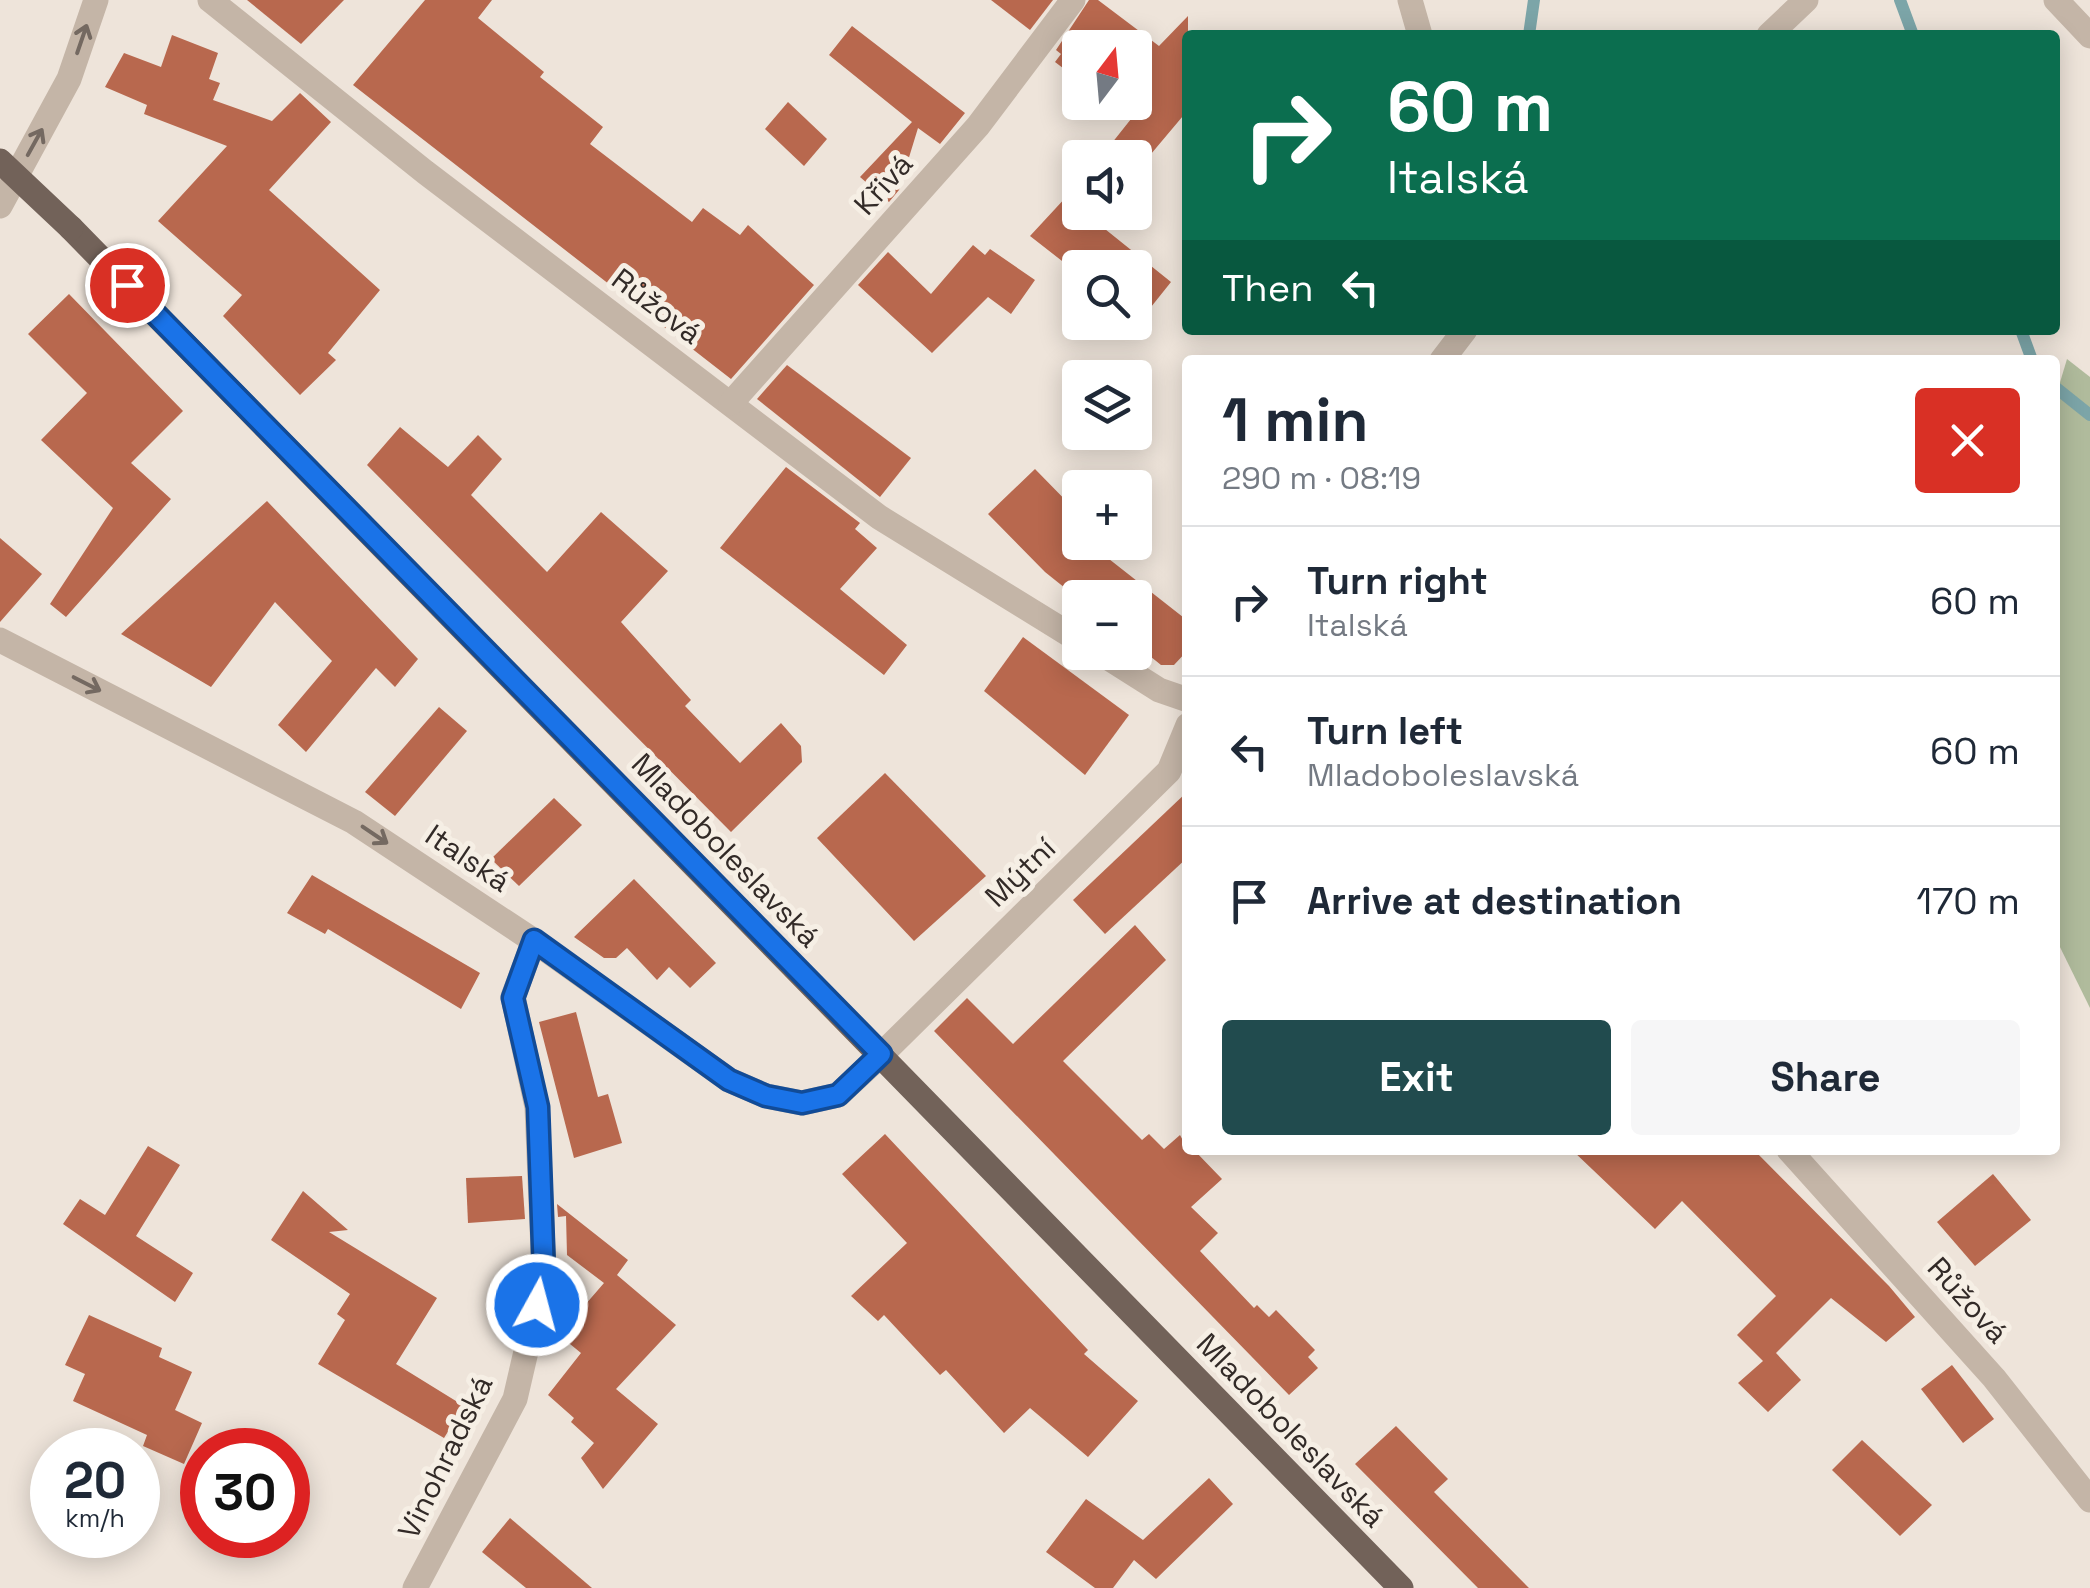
<!DOCTYPE html>
<meta charset="utf-8">
<style>
:root{--surface:#fff;--page:#f6f6f7;--text:#1f2937;--muted:#747a83;--line:#e0e1e3;--accent:#214b4e}
body{margin:0;font-family:"Space Grotesk",sans-serif;background:var(--page);color:var(--text);height:100vh;display:flex;flex-direction:column;font-size:38px;white-space:nowrap}
*{box-sizing:border-box;margin:0}
p{font-size:32px;color:var(--muted)}
.icon{flex:none;width:55px;height:55px;fill:none;stroke:currentColor;stroke-width:2;stroke-linecap:round;stroke-linejoin:round}
.map{position:relative;flex:1;overflow:hidden}
.panel{position:absolute;left:1182px;top:355px;width:878px;height:800px;display:flex;flex-direction:column;background:var(--surface);border-radius:10px;box-shadow:0 5px 25px #0003}
.panel>*{flex:none}
.guide{position:absolute;left:1182px;top:30px;width:878px;height:305px;border-radius:10px;box-shadow:0 5px 25px #0003;background:#0b6e4f;color:#fff;overflow:hidden}
.needle{width:65px;rotate:16deg}
.fabs{position:absolute;left:1062px;top:30px;display:grid;gap:20px}
.fabs a{display:grid;place-items:center;width:90px;height:90px;border-radius:10px;background:var(--surface);box-shadow:0 5px 25px #0003;font-size:50px}
.speed{position:absolute;left:30px;top:1428px;display:flex;gap:20px;font-size:50px;font-weight:700;text-align:center}
.speed>*{display:grid;place-content:center;width:130px;height:130px;border-radius:50%;background:var(--surface);box-shadow:0 5px 25px #0003;line-height:1}
.speed small{font-size:25px;font-weight:400}
.speed .limit{border:15px solid #d22;background:#fff;color:#111}
.pin{position:absolute;display:grid;place-items:center;width:85px;height:85px;color:#fff;margin:-42px;border:5px solid #fff;border-radius:50%;box-shadow:0 2px 10px #0007}
.me{position:absolute;width:110px;margin:-55px;rotate:7deg;stroke-linejoin:round;filter:drop-shadow(0 0 8px #0008)}
.turn{display:flex;align-items:center;gap:35px;height:210px;padding:0 40px;font-size:45px}
.turn .icon{width:130px;height:130px;stroke-width:2.5}
.turn b{display:block;font-size:70px;line-height:85px}
.then{display:flex;align-items:center;height:95px;padding:0 40px;background:#0003;gap:20px;font-size:38px}
.round{display:grid;place-items:center;flex:none;width:105px;height:105px;border-radius:10px;background:var(--page)}
.overview{display:flex;align-items:center;justify-content:space-between;height:170px;padding:0 40px}
h1{font-size:60px;font-weight:700;line-height:75px}
.action{display:flex;gap:20px;margin-top:auto;padding:20px 40px}
.action a{flex:1;height:115px;border-radius:10px;background:var(--accent);color:#fff;font-size:40px;font-weight:700;line-height:115px;text-align:center}
.action a+a{background:var(--page);color:var(--text)}
ul{padding:0;list-style:none}
li{display:flex;align-items:center;gap:30px;height:150px;padding:0 40px;border-top:2px solid var(--line)}
li div{flex:1}
li b{display:block;font-size:38px}
li em{font-style:normal}
.map>svg:first-child{display:block}
</style>
<div class="map">
<svg width="2090" height="1588" viewBox="0 0 2090 1588">
<rect width="100%" height="100%" fill="#eee4da"/>
<path fill="#b0bb9c" d="M2067 359 2090 377V1008L2055 937V399Z"/>
<g fill="none" stroke-linecap="round" stroke-linejoin="round">
<g stroke="#7ca5a8" stroke-width="12">
<path d="M1900 0 1913 35"/>
<path d="M1529 35 1534 0"/>
<path d="M2021 330 2032 360"/>
<path d="M2055 387 2090 415"/>
</g>
</g>
<g fill="#b8684e">
<path d="M247 0H344L301 44Z"/>
<path d="M425 0H492L478 18 544 72 540 77 603 127 590 144 692 222 703 208 740 235 748 225 814 285 731 379 353 85Z"/>
<path d="M991 0H1053L1030 30Z"/>
<path d="M1089 0H1098L1159 46 1188 16V110L1135 173V158H1100L1131 119 1109 102H1135V48H1080V81L1055 62 1061 54 1056 50Z"/>
<path d="M852 26 965 113 940 144 918 128 899 190 889 202 860 177 912 122 829 55Z"/>
<path d="M172 35 218 53 209 79 220 83 213 100 272 121 300 93 331 122 269 190 380 290 328 353 336 360 300 395 223 316 242 295 158 221 227 146 144 114 147 105 105 87 124 53 161 67Z"/>
<path d="M788 102 827 139 804 166 765 129Z"/>
<path d="M1080 182V212H1102L1095 221 1171 282 1139 322 1135 318V268H1080V275L1030 236Z"/>
<path d="M973 245 985 255 990 249 1035 280 1011 314 988 297 932 353 858 285 888 252 931 294Z"/>
<path d="M69 294 183 411 131 463 171 499 66 617 50 604 113 508 41 440 87 393 28 334Z"/>
<path d="M787 365 911 458 880 497 757 399Z"/>
<path d="M400 427 448 467 478 435 502 459 471 495 547 572 601 512 668 571 621 622 691 700 685 706 740 763 781 723 801 746 802 762 731 832 367 465Z"/>
<path d="M786 467 860 523 855 529 877 548 840 589 907 645 884 675 720 548Z"/>
<path d="M1035 469 1080 515V542H1123L1109 559 1188 621V650L1174 665H1161L1135 644V598L1080 600 1045 572 988 514Z"/>
<path d="M267 501 418 659 395 687 376 668 306 752 278 725 332 661 275 602 211 687 121 634Z"/>
<path d="M0 538 42 574 0 622Z"/>
<path d="M1023 637 1129 715 1085 775 984 691Z"/>
<path d="M439 707 467 731 395 816 365 792Z"/>
<path d="M885 773 986 876 914 941 817 838Z"/>
<path d="M1188 791V857L1105 934 1073 900Z"/>
<path d="M554 798 582 825 519 886 491 859Z"/>
<path d="M312 875 480 973 461 1009 328 929 325 934 287 913Z"/>
<path d="M634 879 716 963 690 988 669 967 657 980 627 948 616 958H604L574 937Z"/>
<path d="M1135 925 1166 960 1063 1061 1142 1140 1149 1134 1164 1149 1180 1135 1188 1150H1194L1222 1179 1191 1207 1218 1233 1200 1251 1254 1308 1257 1305 1269 1317 1276 1310 1315 1350 1308 1357 1318 1368 1289 1395 934 1031 967 998 1013 1044Z"/>
<path d="M576 1012 598 1097 608 1094 622 1143 574 1158 539 1022Z"/>
<path d="M885 1134 1088 1350 1084 1354 1138 1401 1088 1457 1030 1408 1004 1433 946 1370 940 1375 884 1315 878 1321 851 1296 907 1243 842 1174Z"/>
<path d="M148 1146 180 1165 136 1236 193 1273 175 1302 63 1224 80 1199 105 1215Z"/>
<path d="M1572 1150H1754L1889 1286 1915 1317 1886 1342 1831 1298 1776 1353 1801 1380 1768 1412 1738 1383 1763 1361 1737 1335 1776 1296 1682 1201 1655 1229Z"/>
<path d="M1993 1174 2031 1220 1975 1266 1937 1222Z"/>
<path d="M522 1176 525 1219 468 1223 466 1178Z"/>
<path d="M303 1191 348 1230 329 1232 437 1298 396 1364 464 1406 444 1438 318 1364 345 1320 337 1314 350 1294 271 1240Z"/>
<path d="M557 1204 628 1260 617 1275 676 1325 616 1389 658 1424 603 1489 581 1458 594 1443 571 1422 574 1418 548 1395 581 1353 559 1335 604 1283 567 1255 566 1216 558 1217Z"/>
<path d="M89 1315 162 1348 159 1357 192 1372 175 1410 202 1423 184 1464 143 1446 147 1435 73 1401 85 1374 65 1365Z"/>
<path d="M1952 1365 1994 1419 1963 1443 1921 1389Z"/>
<path d="M1396 1426 1448 1479 1434 1492 1529 1588H1478L1355 1464Z"/>
<path d="M1862 1440 1932 1505 1900 1536 1832 1470Z"/>
<path d="M1209 1478 1233 1504 1156 1579 1134 1560 1113 1588H1095L1046 1552 1086 1499 1143 1540Z"/>
<path d="M510 1518 592 1588H526L482 1552Z"/>
</g>
<g fill="none" stroke-linecap="round" stroke-linejoin="round">
<g stroke="#c4b5a7" stroke-width="25">
<path d="M210 0 425 172 879 517 1080 641"/>
<path d="M1410 0 1420 35"/>
<path d="M2056 0 2090 36"/>
<path d="M1769 35 1806 0"/>
<path d="M0 206 69 79 96 0"/>
<path d="M1442 360 1465 330"/>
<path d="M731 403 978 126 1073 0"/>
<path d="M0 640 354 822 534 941 729 1080 766 1096 802 1103 838 1095 881 1055 1169 771 1188 725"/>
<path d="M1099 652 1159 690 1188 700"/>
<path d="M1789 1150 1994 1378 2090 1500"/>
<path d="M415 1588 515 1399 544 1274 537 1107 513 997 534 941"/>
</g>
<path stroke="#726259" stroke-width="25" d="M71 228 1401 1588"/>
<path stroke="#726259" stroke-width="25" d="M0 161 71 228"/>
</g>
<defs><path id="oneway-shaft" d="M-6 0H5M1.5-3L5.5 0L1.5 3" fill="none" stroke-width="1.6" stroke-linecap="round" stroke-linejoin="round" transform="scale(2.5)"/></defs>
<g stroke="#746961">
<use href="#oneway-shaft" transform="translate(82 39) rotate(-71)"/>
<use href="#oneway-shaft" transform="translate(35 142) rotate(-61)"/>
<use href="#oneway-shaft" transform="translate(87 684) rotate(27)"/>
<use href="#oneway-shaft" transform="translate(375 835) rotate(34)"/>
</g>
<g fill="none" stroke-linecap="round" stroke-linejoin="round">
<g stroke="#114b97" stroke-width="25">
<path id="route" d="M127 285 881 1054 838 1095 802 1103 766 1096 729 1080 534 940 513 998 538 1107 544 1274 537 1305"/>
</g>
<use href="#route" stroke="#1a73e8" stroke-width="18"/>
</g>
<g text-anchor="middle" dominant-baseline="central" stroke-width="10" stroke-linejoin="round" paint-order="stroke">
<g font-size="30" fill="#322a27" stroke="#f6efe5">
<text transform="translate(883 184) rotate(-48)">Křivá</text>
<text transform="translate(657 306) rotate(37)">Růžová</text>
<text transform="translate(726 850) rotate(46)">Mladoboleslavská</text>
<text transform="translate(468 858) rotate(34)">Italská</text>
<text transform="translate(1020 872) rotate(-44)">Mýtní</text>
<text transform="translate(1968 1300) rotate(48)">Růžová</text>
<text transform="translate(1291 1430) rotate(46)">Mladoboleslavská</text>
<text transform="translate(445 1457) rotate(-64)">Vinohradská</text>
</g>
</g>
</svg>
<div class="fabs">
<a><svg class="needle" viewBox="-14 -14 28 28"><path d="M0-13l5 13h-10z" fill="#e53935"/><path d="M0 13l5-13h-10z" fill="#747a83"/></svg></a>
<a><svg class="icon" aria-label="sound" viewBox="0 0 24 24"><path d="M4 9h4l5-4v14l-5-4H4zM17 9q2 3 0 6"/></svg></a>
<a><svg class="icon" aria-label="search" viewBox="0 0 24 24"><circle cx="10" cy="10" r="6"/><path d="M15 15l6 6"/></svg></a>
<a><svg class="icon" aria-label="layers" viewBox="0 0 24 24"><path d="M12 4l9 5-9 5-9-5zM3 14l9 5 9-5"/></svg></a>
<a>+</a>
<a>−</a>
</div>
<div class="speed"><div>20<small>km/h</small></div><div class="limit">30</div></div>
<div class="pin" style="left:127px;top:285px;background:#d93025"><svg class="icon" aria-label="arrive" viewBox="0 0 24 24"><path d="M6 21V4h12l-3 4 3 4H6"/></svg></div>
<svg class="me" style="left:537px;top:1305px" viewBox="-20 -20 40 40"><circle r="17" fill="#1a73e8" stroke="#fff" stroke-width="3"/><path d="M0-11L8 9 0 5-8 9z" fill="#fff"/></svg>
<div class="guide">
<div class="turn"><svg class="icon" aria-label="right" viewBox="0 0 24 24"><path d="M7 20v-9h11M14 6l5 5-5 5"/></svg><div><b>60 m</b>Italská</div></div>
<div class="then">Then<svg class="icon" aria-label="left" viewBox="0 0 24 24"><path d="M17 20v-9H6M10 6l-5 5 5 5"/></svg></div>
</div>
<section class="panel">
<div class="overview"><div><h1>1 min</h1><p>290 m · 08:19</p></div><a class="round" style="background:#d93025;color:#fff"><svg class="icon" aria-label="close" viewBox="0 0 24 24"><path d="M6 6l12 12M18 6L6 18"/></svg></a></div>
<ul>
<li><svg class="icon" aria-label="right" viewBox="0 0 24 24"><path d="M7 20v-9h11M14 6l5 5-5 5"/></svg><div><b>Turn right</b><p>Italská</p></div><em>60 m</em></li>
<li><svg class="icon" aria-label="left" viewBox="0 0 24 24"><path d="M17 20v-9H6M10 6l-5 5 5 5"/></svg><div><b>Turn left</b><p>Mladoboleslavská</p></div><em>60 m</em></li>
<li><svg class="icon" aria-label="arrive" viewBox="0 0 24 24"><path d="M6 21V4h12l-3 4 3 4H6"/></svg><div><b>Arrive at destination</b></div><em>170 m</em></li>
</ul>
<div class="action"><a>Exit</a><a>Share</a></div>
</section>
</div>
